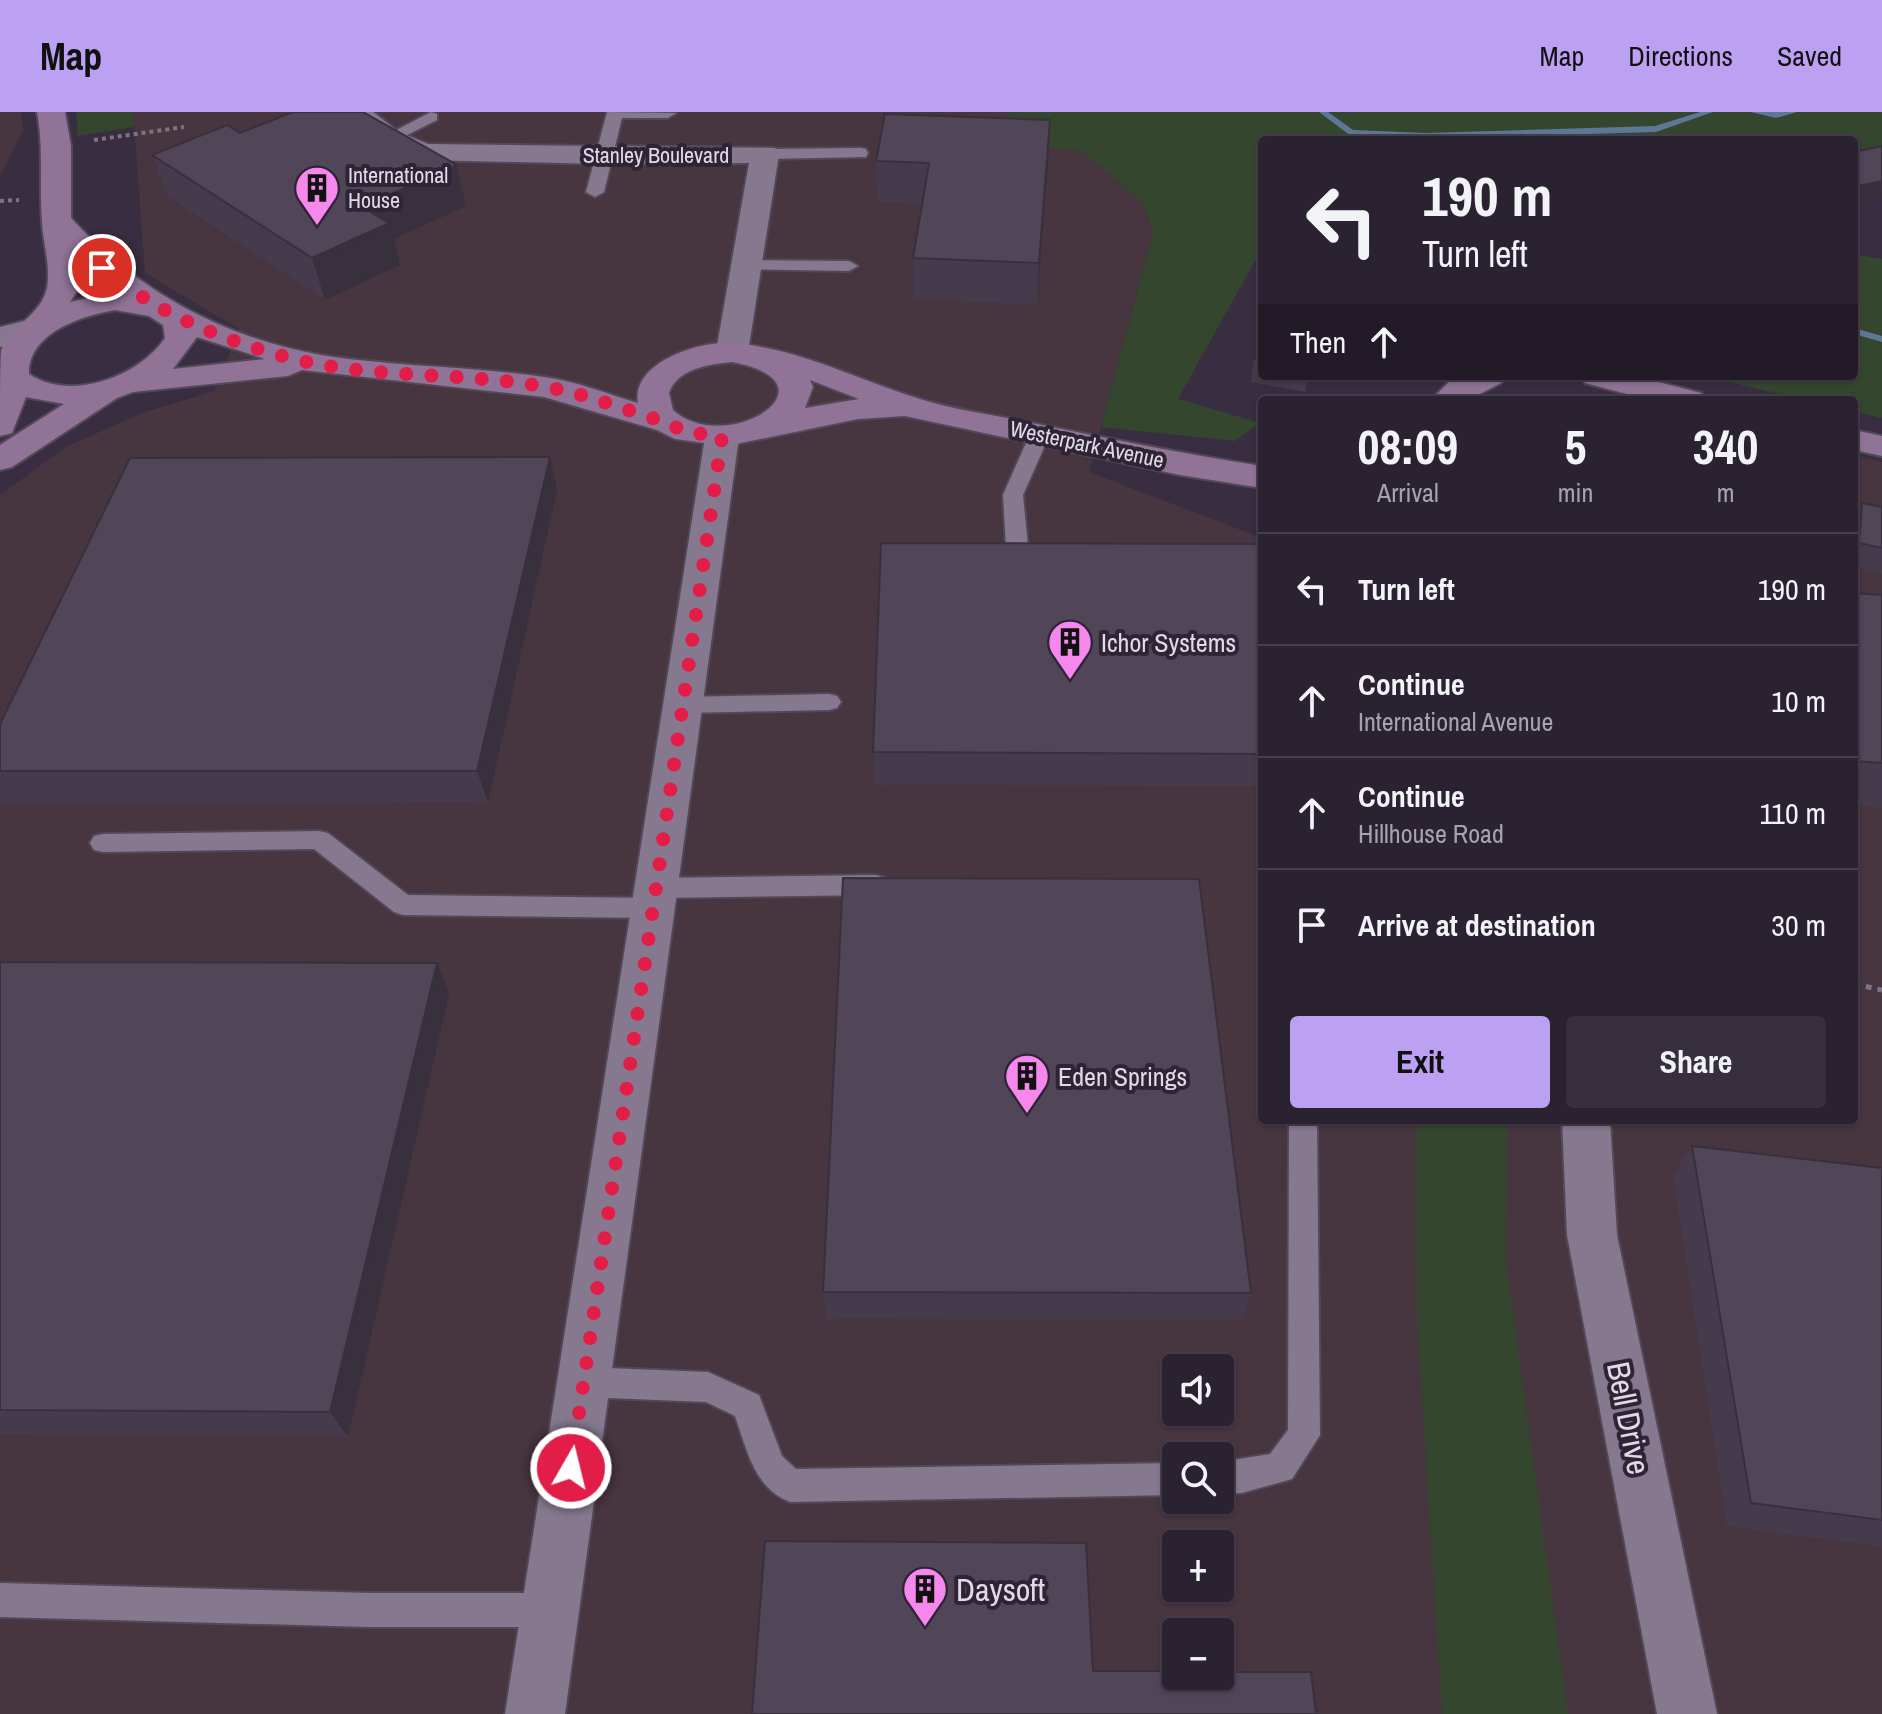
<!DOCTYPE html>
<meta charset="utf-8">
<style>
:root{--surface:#2b2231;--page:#372f3d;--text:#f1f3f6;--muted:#a6a4ab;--line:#473f4d;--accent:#bca0f2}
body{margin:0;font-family:"Archivo Narrow",sans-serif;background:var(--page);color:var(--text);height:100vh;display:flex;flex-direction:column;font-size:30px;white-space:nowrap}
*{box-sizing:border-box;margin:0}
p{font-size:26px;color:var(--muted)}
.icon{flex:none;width:44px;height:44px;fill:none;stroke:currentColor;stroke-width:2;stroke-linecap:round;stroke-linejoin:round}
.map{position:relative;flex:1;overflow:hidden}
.sheet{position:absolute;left:1258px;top:284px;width:600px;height:728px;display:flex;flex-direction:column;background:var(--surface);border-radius:8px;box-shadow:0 2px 6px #0004,0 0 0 2px var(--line)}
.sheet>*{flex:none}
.hud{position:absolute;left:1258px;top:24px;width:600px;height:244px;border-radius:8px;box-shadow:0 2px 6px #0004,0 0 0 2px var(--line);background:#2b2231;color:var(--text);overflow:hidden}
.tools{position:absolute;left:1162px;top:1242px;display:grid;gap:16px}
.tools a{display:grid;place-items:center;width:72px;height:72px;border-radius:8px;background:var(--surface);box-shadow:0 2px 6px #0004,0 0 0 2px var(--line);font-size:40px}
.pin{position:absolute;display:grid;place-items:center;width:68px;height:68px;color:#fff;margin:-34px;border:4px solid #fff;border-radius:50%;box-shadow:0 2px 8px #0007}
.me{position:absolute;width:88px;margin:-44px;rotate:8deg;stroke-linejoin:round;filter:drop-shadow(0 0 6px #0008)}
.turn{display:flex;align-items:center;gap:28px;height:168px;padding:0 32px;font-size:36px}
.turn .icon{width:104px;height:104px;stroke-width:2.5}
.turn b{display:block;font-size:56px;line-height:68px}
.then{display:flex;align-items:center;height:76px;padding:0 32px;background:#0003;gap:16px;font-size:30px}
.eta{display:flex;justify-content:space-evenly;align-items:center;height:136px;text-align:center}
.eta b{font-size:48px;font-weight:700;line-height:56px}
.action{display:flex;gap:16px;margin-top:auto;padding:16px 32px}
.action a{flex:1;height:92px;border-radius:8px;background:var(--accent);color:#111;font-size:32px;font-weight:700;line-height:92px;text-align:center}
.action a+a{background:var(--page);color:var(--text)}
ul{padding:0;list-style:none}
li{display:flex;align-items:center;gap:24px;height:112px;padding:0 32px;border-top:2px solid var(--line)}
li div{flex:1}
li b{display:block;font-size:30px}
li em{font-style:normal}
header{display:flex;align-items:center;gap:48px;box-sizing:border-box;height:112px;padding:0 40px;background:var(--accent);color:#111}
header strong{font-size:38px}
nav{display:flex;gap:44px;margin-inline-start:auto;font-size:28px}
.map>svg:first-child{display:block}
</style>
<header>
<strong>Map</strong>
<nav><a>Map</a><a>Directions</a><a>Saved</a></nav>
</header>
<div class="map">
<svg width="1882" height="1602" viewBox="0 0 1882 1602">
<rect width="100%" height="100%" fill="#392e41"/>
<g fill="#47353f" fill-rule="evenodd">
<path d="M0 0H21L23 18 0 64Z"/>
<path d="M133 0H1008L1011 31 1084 40 1143 92 1153 121 1089 360 1262 426V1008H1854V343L1882 350V1602H0V383L66 335 142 301 215 279 239 217 145 161ZM1176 1256H1220V1300H1176ZM1176 1344H1220V1388H1176ZM1176 1432H1220V1476H1176ZM1176 1520H1220V1564H1176Z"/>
</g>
<g fill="#35462e">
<path d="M76 0H133L134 15 78 24Z"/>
<path d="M1008 0H1882V36L1854 42V28H1262V150L1255 149 1178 287 1260 311 1235 329 1101 315 1153 121 1143 92 1084 40 1011 31Z"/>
<path d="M1854 142 1882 147V306L1854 299V288H1805L1703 264H1854Z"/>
<path d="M1415 1008H1507L1506 1151 1568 1602H1442L1417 1206Z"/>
</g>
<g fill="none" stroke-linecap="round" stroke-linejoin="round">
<g fill="#5d7897" fill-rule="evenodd">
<path d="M1319 0H1328L1353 18 1426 21 1655 14 1700 0H1713L1656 20 1426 27 1351 24Z"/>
<path d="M1751 0H1797L1776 6Z"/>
<path d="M1854 216 1882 224V230L1854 222Z"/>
</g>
<g stroke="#524958" stroke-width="4">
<g id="lane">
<path d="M431 0 437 2V8L395 29H383L381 26Z"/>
<path d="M607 0 676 1 668 6H622L604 80 595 85 586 80Z"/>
<path d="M860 36 866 37 868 41 866 45 765 47 757 42 765 37Z"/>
<path d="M747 148 849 149 858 154 849 159 741 157 738 153 741 149Z"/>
<path d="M1040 316 1050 322 1023 383 1028 435 1017 442 1006 435 1003 383 1030 322Z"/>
<path d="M829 582 837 584 841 590 837 596 829 598 683 601 675 599 671 593 675 587 683 585Z"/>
<path d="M319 719 328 721 408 783 653 786 662 789 666 796 662 803 653 806 403 803 394 800 314 737 103 740 94 738 90 731 94 724 103 722Z"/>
<path d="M876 763 885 766 889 773 885 780 876 783 656 786 647 783 643 776 647 769 656 766Z"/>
<path d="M1289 1008H1317L1320 1323 1292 1367 1242 1381 1220 1382V1350L1270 1342 1288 1318Z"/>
<path d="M583 1255 708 1260 759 1283 782 1344 796 1357 1176 1351V1383L790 1390C754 1376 747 1338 735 1304L706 1290 583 1285 572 1281 567 1270 572 1259Z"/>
<path d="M0 1471 371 1481H551L563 1486 568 1498 563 1510 551 1515H371L0 1505Z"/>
</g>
</g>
<g stroke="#524958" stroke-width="4">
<g id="street">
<path d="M345 0H373L399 20 428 32 775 36 779 42 748 240 743 247 732 250 721 247 716 240 749 51 604 52 424 48 379 32 351 12Z"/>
<path d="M28 208 39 211 44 218 39 225 0 235V215Z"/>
<path d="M722 315 734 318 739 325 565 1602H505L705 325 710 318Z"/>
<path d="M1562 1008H1610L1617 1123 1717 1602H1657L1567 1123Z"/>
</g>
</g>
<g stroke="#524958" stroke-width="4">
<g id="secondary">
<path d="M37 0H65L71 34V106C138 180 223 225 321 243 395 255 471 254 544 265 576 269 607 282 638 291 631 250 701 228 734 231 800 237 858 268 920 287 955 298 993 303 1028 310 1106 326 1183 342 1262 354V376L1180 363 905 304 858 307 726 334 675 327 657 318 544 285 302 258 288 264 133 280 117 286 12 355 0 358V333L64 292 26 285 12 321 0 324C0 303 0 256 1 239 8 215 41 204 47 176 51 155 43 131 42 110 39 72 44 37 37 0ZM76 146 116 180 70 190 77 179ZM115 198 149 204 163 213 165 226C139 265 70 290 29 262 28 221 81 204 115 198ZM197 225 265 247 173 257ZM732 250C844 271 726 346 673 298L669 281C677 257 709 252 732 250ZM810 268 859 287 805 296 813 275Z"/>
<path d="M1461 264H1505L1501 271 1468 288H1431L1451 268Z"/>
<path d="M1581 264H1635L1701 281 1706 288H1650L1585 271Z"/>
<path d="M1854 318 1882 324V344L1854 338Z"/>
</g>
</g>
<g stroke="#7c7383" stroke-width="4" stroke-dasharray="4 4" stroke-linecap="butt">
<path d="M94 28 184 15"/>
<path d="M0 89 19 88"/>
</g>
<path stroke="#7c7383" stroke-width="5" stroke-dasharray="6 6" stroke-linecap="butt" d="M1854 872 1882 878"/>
<use href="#lane" fill="#86798f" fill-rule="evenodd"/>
<use href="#street" fill="#86798f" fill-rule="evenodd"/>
<use href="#secondary" fill="#907397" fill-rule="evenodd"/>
</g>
<g fill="#463b4c">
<path d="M240 21 466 94 394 127 400 153 325 188 167 84 152 43Z"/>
<path d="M876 49H1048L1037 193 913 187V146L922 92 877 90Z"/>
<path d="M1262 229V264H1311L1305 280 1251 270 1254 247Z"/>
<path d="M557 378 488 691 0 692V612Z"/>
<path d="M1862 391 1882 395V462L1854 456V407Z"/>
<path d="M1262 432V674L875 673 873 640Z"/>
<path d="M1854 481 1882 483V696L1854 693Z"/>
<path d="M0 850 449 882 348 1325 0 1323Z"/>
<path d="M1692 1034 1882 1056V1435L1727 1414 1673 1063Z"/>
<path d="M823 1180 1251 1181 1242 1208 826 1207Z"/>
</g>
<g fill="#39303e">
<path d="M1050 8 1048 49 1037 193 1039 151Z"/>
<path d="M457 53 466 94 394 127 400 153 325 188 312 146 362 95Z"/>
<path d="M1882 69V86L1854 92V75Z"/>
<path d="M1308 264H1311L1305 280Z"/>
<path d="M550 345 557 378 488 691 477 659Z"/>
<path d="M437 851 449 882 348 1325 330 1300Z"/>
</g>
<g fill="#514558" stroke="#39303e" stroke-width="2">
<path d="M293 0H363L457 53 362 95 389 111 312 146 152 43 227 13 240 21Z"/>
<path d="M885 2 1050 8 1039 151 913 146 929 51 876 49Z"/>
<path d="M1882 34V69L1854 75V39L1855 40Z"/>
<path d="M1262 229V249L1254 247Z"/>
<path d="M550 345 477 659H0V612L130 346Z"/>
<path d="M1862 391 1882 395V436L1859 431Z"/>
<path d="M881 431 1262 432V642L873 640Z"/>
<path d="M1854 481 1882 483V651L1854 649Z"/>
<path d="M843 766 1199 767 1251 1181 823 1180Z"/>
<path d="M0 850 437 851 330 1300 0 1298Z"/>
<path d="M1692 1034 1882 1056V1408L1751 1391Z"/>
<path d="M765 1429 1086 1431 1093 1559H1176V1564H1220V1560H1311L1316 1602H752Z"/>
</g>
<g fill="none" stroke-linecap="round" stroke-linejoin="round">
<path stroke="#e11d48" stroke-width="14" stroke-dasharray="0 25.2" d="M102 156C163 206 240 236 316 252 391 266 470 261 546 275 587 282 628 299 668 311L683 319 722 325 571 1356"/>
</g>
<defs>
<g id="building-pin" transform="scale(2.3)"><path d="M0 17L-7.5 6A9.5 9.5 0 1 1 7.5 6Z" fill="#f688ed" stroke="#2f2436"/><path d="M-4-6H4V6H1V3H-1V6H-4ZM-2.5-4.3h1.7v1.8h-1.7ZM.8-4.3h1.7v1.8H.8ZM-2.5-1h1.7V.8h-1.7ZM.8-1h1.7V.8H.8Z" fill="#111"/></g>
</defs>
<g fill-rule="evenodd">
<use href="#building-pin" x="317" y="76"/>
<use href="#building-pin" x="1070" y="530"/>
<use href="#building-pin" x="1027" y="964"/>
<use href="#building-pin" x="925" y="1477"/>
</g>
<g text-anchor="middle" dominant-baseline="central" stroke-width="8" stroke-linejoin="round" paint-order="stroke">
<g font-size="22" fill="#e1dae5" stroke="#2f2436">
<text x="656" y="43">Stanley Boulevard</text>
<text transform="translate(1087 332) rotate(12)">Westerpark Avenue</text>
</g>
<g font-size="22" fill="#e1dae5" stroke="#2f2436" text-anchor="start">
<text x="348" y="63">International<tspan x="348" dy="25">House</tspan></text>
</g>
<g font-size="26" fill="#e1dae5" stroke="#2f2436" text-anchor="start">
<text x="1101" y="530">Ichor Systems</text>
<text x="1058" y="964">Eden Springs</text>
</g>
<g font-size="32" fill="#e1dae5" stroke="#2f2436">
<text transform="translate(1629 1306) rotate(79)">Bell Drive</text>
</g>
<g font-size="32" fill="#e1dae5" stroke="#2f2436" text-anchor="start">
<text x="956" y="1477">Daysoft</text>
</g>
</g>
</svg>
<div class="tools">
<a><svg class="icon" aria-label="sound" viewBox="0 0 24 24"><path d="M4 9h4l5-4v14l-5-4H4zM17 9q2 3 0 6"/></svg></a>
<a><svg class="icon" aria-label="search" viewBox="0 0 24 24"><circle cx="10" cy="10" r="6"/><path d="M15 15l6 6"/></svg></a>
<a>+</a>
<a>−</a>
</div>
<div class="pin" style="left:102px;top:156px;background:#d93025"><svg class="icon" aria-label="arrive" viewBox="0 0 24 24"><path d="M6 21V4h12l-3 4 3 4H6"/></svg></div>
<svg class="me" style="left:571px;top:1356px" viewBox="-20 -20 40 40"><circle r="17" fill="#e11d48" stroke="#fff" stroke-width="3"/><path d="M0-11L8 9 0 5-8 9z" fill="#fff"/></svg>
<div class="hud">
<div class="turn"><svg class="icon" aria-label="left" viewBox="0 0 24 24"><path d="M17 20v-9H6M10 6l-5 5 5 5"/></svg><div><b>190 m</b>Turn left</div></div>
<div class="then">Then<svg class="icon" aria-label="ahead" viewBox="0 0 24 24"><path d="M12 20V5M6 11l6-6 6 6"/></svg></div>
</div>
<section class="sheet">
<div class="eta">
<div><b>08:09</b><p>Arrival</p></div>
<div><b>5</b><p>min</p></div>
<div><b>340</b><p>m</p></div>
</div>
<ul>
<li><svg class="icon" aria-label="left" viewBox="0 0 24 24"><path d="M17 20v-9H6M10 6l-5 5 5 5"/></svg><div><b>Turn left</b></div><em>190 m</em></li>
<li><svg class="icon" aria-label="ahead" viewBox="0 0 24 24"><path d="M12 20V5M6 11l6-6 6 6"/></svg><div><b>Continue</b><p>International Avenue</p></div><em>10 m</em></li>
<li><svg class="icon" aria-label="ahead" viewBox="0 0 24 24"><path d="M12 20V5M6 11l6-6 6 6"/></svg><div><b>Continue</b><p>Hillhouse Road</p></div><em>110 m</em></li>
<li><svg class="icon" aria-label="arrive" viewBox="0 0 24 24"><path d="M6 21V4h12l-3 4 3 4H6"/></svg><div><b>Arrive at destination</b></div><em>30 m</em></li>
</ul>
<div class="action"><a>Exit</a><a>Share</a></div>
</section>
</div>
